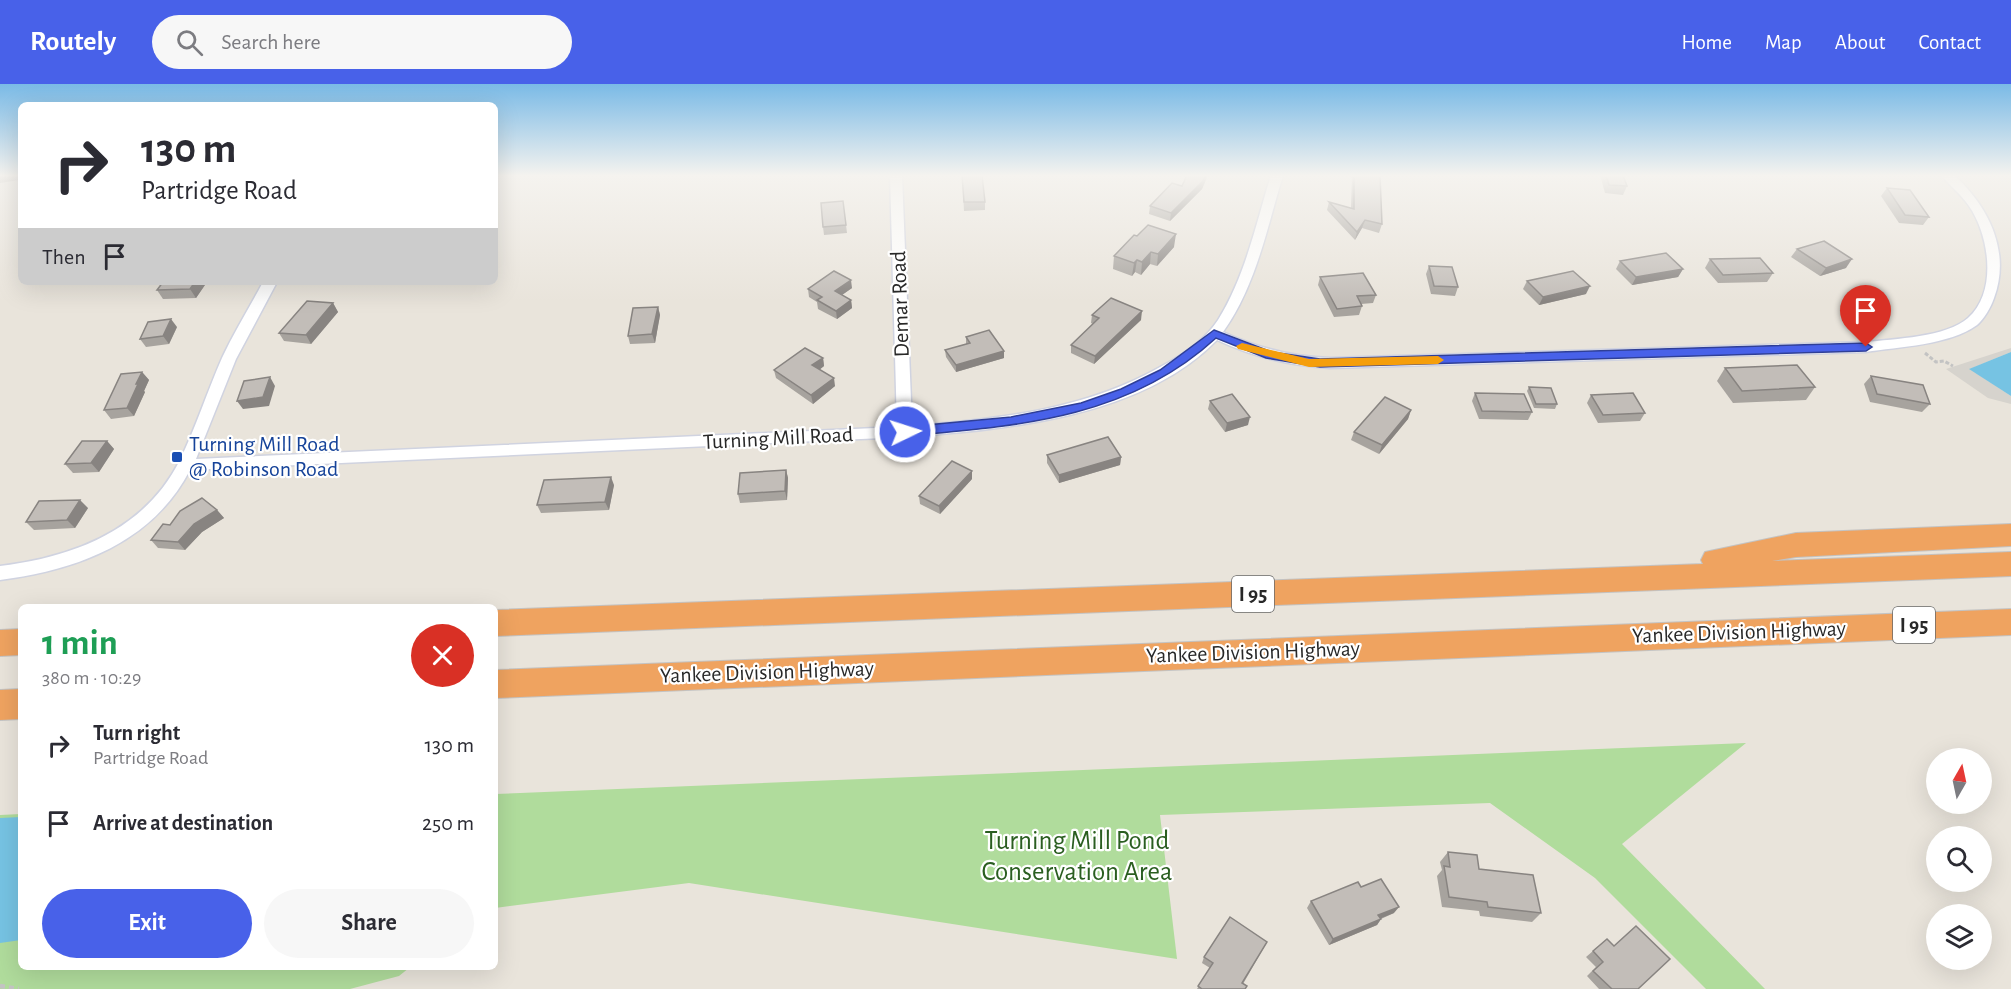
<!DOCTYPE html>
<meta charset="utf-8">
<style>
:root{--surface:#fff;--page:#f7f7f7;--text:#2b2b33;--muted:#7c7c81;--accent:#4861e9}
body{margin:0;font-family:"Alegreya Sans",sans-serif;background:var(--page);color:var(--text);height:100vh;display:flex;flex-direction:column;font-size:22px;white-space:nowrap}
*{box-sizing:border-box;margin:0}
p{font-size:20px;color:var(--muted)}
.icon{flex:none;width:33px;height:33px;fill:none;stroke:currentColor;stroke-width:2;stroke-linecap:round;stroke-linejoin:round}
.map{position:relative;flex:1;overflow:hidden}
.drawer{position:absolute;left:18px;top:520px;width:480px;height:366px;display:flex;flex-direction:column;background:var(--surface);border-radius:9px;box-shadow:0 6px 24px #0002}
.drawer>*{flex:none}
.top-card{position:absolute;left:18px;top:18px;width:480px;height:183px;border-radius:9px;box-shadow:0 6px 24px #0002;background:#fff;color:var(--text);overflow:hidden}
.needle{width:39px;rotate:9deg}
.fabs{position:absolute;left:1926px;top:664px;display:grid;gap:12px}
.fabs a{display:grid;place-items:center;width:66px;height:66px;border-radius:50%;background:var(--surface);box-shadow:0 6px 24px #0002;font-size:30px}
.pin{position:absolute;display:grid;place-items:center;width:51px;height:51px;color:#fff;margin:-62px -26px;border-radius:50% 50% 50% 0;rotate:-45deg;box-shadow:0 0 6px #0007}
.pin .icon{rotate:45deg}
.me{position:absolute;width:66px;margin:-33px;rotate:86deg;stroke-linejoin:round;filter:drop-shadow(0 0 4px #0008)}
.turn{display:flex;align-items:center;gap:21px;height:126px;padding:0 24px;font-size:27px}
.turn .icon{width:78px;height:78px;stroke-width:2.5}
.turn b{display:block;font-size:42px;line-height:51px}
.then{display:flex;align-items:center;height:57px;padding:0 24px;background:#0003;gap:12px;font-size:22px}
.round{display:grid;place-items:center;flex:none;width:63px;height:63px;border-radius:32px;background:var(--page)}
.head{display:flex;align-items:center;justify-content:space-between;height:102px;padding:0 24px}
h1{font-size:36px;font-weight:600;line-height:45px;color:#1e9e55}
.action{display:flex;gap:12px;margin-top:auto;padding:12px 24px}
.action a{flex:1;height:69px;border-radius:36px;background:var(--accent);color:#fff;font-size:24px;font-weight:600;line-height:69px;text-align:center}
.action a+a{background:var(--page);color:var(--text)}
ul{padding:0;list-style:none}
li{display:flex;align-items:center;gap:18px;height:78px;padding:0 24px}
li div{flex:1}
li b{display:block;font-size:22px}
li em{font-style:normal}
header{display:flex;align-items:center;gap:36px;box-sizing:border-box;height:84px;padding:0 30px;background:var(--accent);color:#fff}
header strong{font-size:28px}
nav{display:flex;gap:33px;margin-inline-start:auto;font-size:21px}
.search{width:420px;height:54px;background:var(--page);display:flex;align-items:center;gap:15px;box-sizing:border-box;padding:0 21px;border-radius:33px;color:var(--muted);font-size:22px}
.map>svg:first-child{display:block}
</style>
<header>
<strong>Routely</strong>
<div class="search"><svg class="icon" aria-label="search" viewBox="0 0 24 24"><circle cx="10" cy="10" r="6"/><path d="M15 15l6 6"/></svg>Search here</div>
<nav><a>Home</a><a>Map</a><a>About</a><a>Contact</a></nav>
</header>
<div class="map">
<svg width="2011" height="905" viewBox="0 0 2011 905">
<rect width="100%" height="100%" fill="#e9e4db"/>
<g fill="#b0dc9c">
<path d="M1746 659 1622 760 1765 905H1706L1595 794 1490 719 1160 731 1177 875 689 799 495 824V710Z"/>
<path d="M21 730V884H409L399 892 350 905H0V731Z"/>
</g>
<path fill="#d6d3cd" d="M2011 264V268L1970 285 2011 312V320L1988 314 1946 285Z"/>
<g fill="#76c3e3">
<path d="M2011 268V312L1969 285Z"/>
<path d="M21 733V856L0 859V734Z"/>
</g>
<g fill="none" stroke-linecap="round" stroke-linejoin="round">
<g stroke="#d0d3e0" stroke-width="3">
<path id="street" d="M890 91H902L912 342C999 335 1085 326 1162 282 1183 271 1205 256 1218 236 1245 193 1256 140 1271 91H1283C1267 144 1256 202 1223 248 1258 264 1292 273 1330 274L1866 258C1894 255 1947 253 1968 234 1998 207 1989 151 1969 122 1961 110 1950 102 1941 91H1954C1989 123 2011 168 1994 214 1991 223 1984 235 1977 241 1950 261 1898 263 1866 268L1330 284C1290 282 1253 273 1217 256 1141 334 1007 345 905 353L190 386C152 459 77 486 0 496V482C74 473 145 446 180 376 196 343 207 308 222 274 234 248 250 223 263 198H277L236 275 196 375 897 343Z"/>
</g>
<g stroke="#c3c3c3" stroke-width="2">
<g id="highway">
<path d="M2011 440V462L1796 473 1772 477 2011 468V492L495 552V526L1703 480 1701 476 1705 468 1796 449Z"/>
<path d="M2011 525V551L495 614V586Z"/>
<path d="M21 545V571L0 572V546Z"/>
<path d="M21 605V635L0 636V606Z"/>
</g>
</g>
<path stroke="#c3c3c3" stroke-width="3" stroke-dasharray="4 2" stroke-linecap="butt" d="M1925 269 1936 278 1944 277 1953 282"/>
<path stroke="#c3c3c3" stroke-width="4.5" stroke-dasharray="5 4" stroke-linecap="butt" d="M0 902 19 905"/>
<use href="#street" fill="#fff" fill-rule="evenodd"/>
<use href="#highway" fill="#efa360" fill-rule="evenodd"/>
</g>
<g fill="#a7a39e">
<path d="M962 91 985 118V126L964 127Z"/>
<path d="M1187 91H1208L1202 105 1170 137 1149 130 1150 122 1182 102Z"/>
<path d="M1352 91H1380L1382 140 1379 149 1362 144 1355 156 1327 126 1329 118 1351 124Z"/>
<path d="M1600 91H1623L1627 102 1623 111 1605 109Z"/>
<path d="M1887 104 1929 133 1923 141 1899 139 1881 112Z"/>
<path d="M843 117 847 149 824 151 823 143Z"/>
<path d="M1174 163 1157 182 1150 180 1141 191 1135 188 1132 192 1113 185 1114 172Z"/>
<path d="M1797 165 1846 184 1820 192 1791 173Z"/>
<path d="M1710 175 1773 189 1767 198 1718 199 1705 184Z"/>
<path d="M1620 177 1683 185 1678 193 1632 201 1616 185Z"/>
<path d="M1429 182 1458 203 1455 212 1431 210 1426 190Z"/>
<path d="M1320 193 1376 211 1373 219 1361 220 1362 222 1359 231 1334 233 1318 201Z"/>
<path d="M1527 197 1586 210 1539 221 1523 205Z"/>
<path d="M163 198H207L196 214 163 215 157 206Z"/>
<path d="M852 204 842 211 851 216 852 224 837 235 818 225 817 218 809 213 808 205Z"/>
<path d="M333 219 338 228 311 260 284 257 279 249Z"/>
<path d="M658 223 660 231 655 259 630 260 628 252Z"/>
<path d="M1092 231 1141 236 1094 280 1071 269V261L1093 240 1091 239Z"/>
<path d="M177 243 169 260 146 263 140 255Z"/>
<path d="M966 253 1004 267V274L956 288 946 273 945 266 966 260Z"/>
<path d="M823 274 824 282 819 286 835 302 813 320 776 294 774 286Z"/>
<path d="M1725 284 1815 303 1806 316 1733 319 1717 297Z"/>
<path d="M142 288 149 296 144 307 145 308 134 332 111 335 104 326Z"/>
<path d="M1871 292 1930 320 1922 328 1870 318 1864 300Z"/>
<path d="M1529 303 1557 320 1555 325 1534 324 1527 307Z"/>
<path d="M1475 309 1532 328 1528 336 1479 335 1472 317Z"/>
<path d="M1591 311 1645 329 1640 337 1598 339 1587 319Z"/>
<path d="M1210 317 1248 341 1225 348 1208 325Z"/>
<path d="M1411 326 1408 335 1379 370 1351 356 1354 348Z"/>
<path d="M107 357 114 365 99 388 73 389 65 380Z"/>
<path d="M1047 371 1121 373 1120 381 1059 399 1047 379Z"/>
<path d="M786 386 788 394 787 416 740 419 738 410Z"/>
<path d="M972 395 940 430 920 420 919 412Z"/>
<path d="M614 401 609 426 541 429 537 421Z"/>
<path d="M88 424 75 444 34 446 26 438Z"/>
<path d="M217 426 224 434 202 448 185 466 158 464 151 456 170 441Z"/>
<path d="M1448 768 1479 785 1541 829 1532 838 1480 832 1479 827 1442 823 1437 792 1442 786 1440 778Z"/>
<path d="M1311 817 1394 829 1381 835 1377 841 1329 861 1307 824Z"/>
<path d="M1607 855 1638 905H1599L1587 892 1596 883 1586 873Z"/>
<path d="M1267 858 1243 900 1245 905H1197L1210 884 1202 879 1204 873Z"/>
</g>
<g fill="#888481">
<path d="M0 91H21L19 96 0 99Z"/>
<path d="M1205 91H1208L1202 105 1170 137 1171 129Z"/>
<path d="M1365 136 1362 144 1355 156 1357 148Z"/>
<path d="M1176 150 1174 163 1157 182 1158 170Z"/>
<path d="M1151 168 1150 180 1141 191 1142 178Z"/>
<path d="M1852 175 1846 184 1820 192 1826 184Z"/>
<path d="M1137 176 1135 188 1132 192 1134 179Z"/>
<path d="M1683 185 1678 193 1632 201 1636 193Z"/>
<path d="M851 196 852 204 836 215 835 207Z"/>
<path d="M195 198H207L196 214 190 205Z"/>
<path d="M1590 202 1586 210 1539 221 1543 213Z"/>
<path d="M851 216 852 224 837 235 836 227Z"/>
<path d="M333 219 338 228 311 260 306 251Z"/>
<path d="M658 223 660 231 655 259 652 250Z"/>
<path d="M1142 227 1141 236 1094 280 1095 272Z"/>
<path d="M171 235 177 243 169 260 163 252Z"/>
<path d="M1004 267V274L956 288V281Z"/>
<path d="M823 274 824 282 814 290 812 281Z"/>
<path d="M142 288 149 296 144 307 145 308 134 332 127 324 136 300Z"/>
<path d="M270 293 275 302 269 322 243 325 237 317Z"/>
<path d="M834 294 835 302 813 320 811 311Z"/>
<path d="M1411 326 1408 335 1379 370 1382 361Z"/>
<path d="M1250 333 1248 341 1225 348 1227 339Z"/>
<path d="M107 357 114 365 99 388 91 379Z"/>
<path d="M1121 373 1120 381 1059 399V391Z"/>
<path d="M786 386 788 394 787 416 785 407Z"/>
<path d="M972 387V395L940 430 939 422Z"/>
<path d="M611 393 614 401 609 426 605 418Z"/>
<path d="M80 416 88 424 75 444 67 436Z"/>
<path d="M217 426 224 434 202 448 185 466 178 458 194 440Z"/>
<path d="M1399 823 1394 829 1374 837 1378 831Z"/>
<path d="M1381 835 1377 841 1329 861 1333 855Z"/>
</g>
<g fill="#c2bdb8" stroke="#888481" stroke-width="1.5">
<path d="M962 91H982L985 118H964Z"/>
<path d="M1187 91H1205L1203 97 1171 129 1150 122 1172 99 1182 102Z"/>
<path d="M1354 91H1380L1382 140 1365 136 1357 148 1329 118 1354 125Z"/>
<path d="M1606 91H1623L1627 102 1609 101Z"/>
<path d="M1887 104 1910 106 1929 133 1905 131Z"/>
<path d="M843 117 846 141 823 143 821 119Z"/>
<path d="M1148 141 1176 150 1158 170 1151 168 1142 178 1137 176 1134 179 1114 172 1134 151 1137 152Z"/>
<path d="M1824 157 1852 175 1826 184 1797 165Z"/>
<path d="M1666 169 1683 185 1636 193 1620 177Z"/>
<path d="M1760 174 1773 189 1723 191 1710 175Z"/>
<path d="M1429 182 1452 183 1458 203 1434 202Z"/>
<path d="M834 187 851 196 835 207 851 216 836 227 817 216 822 213 808 205Z"/>
<path d="M1573 187 1590 202 1543 213 1527 197Z"/>
<path d="M1363 189 1376 211 1357 212 1362 222 1337 225 1320 193Z"/>
<path d="M163 198H195L190 205 157 206Z"/>
<path d="M1111 214 1142 227 1095 272 1071 261 1099 234 1092 231Z"/>
<path d="M307 217 333 219 306 251 279 249Z"/>
<path d="M658 223 652 250 628 252 633 224Z"/>
<path d="M171 235 163 252 140 255 148 238Z"/>
<path d="M989 246 1004 267 956 281 945 266 970 259 966 253Z"/>
<path d="M805 264 823 274 812 281 834 294 811 311 774 286Z"/>
<path d="M1797 281 1815 303 1742 307 1725 284Z"/>
<path d="M142 288 136 300H138L127 324 104 326 121 290Z"/>
<path d="M1871 292 1923 301 1930 320 1877 310Z"/>
<path d="M270 293 263 313 237 317 244 297Z"/>
<path d="M1529 303 1551 304 1557 320H1536Z"/>
<path d="M1475 309 1524 310 1532 328 1482 327Z"/>
<path d="M1633 309 1645 329 1603 331 1591 311Z"/>
<path d="M1232 310 1250 333 1227 339 1210 317Z"/>
<path d="M1385 313 1411 326 1382 361 1354 348Z"/>
<path d="M1108 353 1121 373 1059 391 1047 371Z"/>
<path d="M82 357H107L91 379 65 380Z"/>
<path d="M952 377 972 387 939 422 919 412Z"/>
<path d="M786 386 785 407 738 410 740 389Z"/>
<path d="M611 393 605 418 537 421 544 396Z"/>
<path d="M202 414 217 426 194 440 178 458 151 456 163 440 170 441 180 427Z"/>
<path d="M80 416 67 436 26 438 39 417Z"/>
<path d="M1448 768 1477 771 1479 785 1533 791 1541 829 1488 823 1487 818 1449 813 1444 782 1450 783Z"/>
<path d="M1381 795 1399 823 1378 831 1381 835 1333 855 1311 817 1358 798 1361 803Z"/>
<path d="M1230 833 1267 858 1242 899 1247 902 1245 905H1202L1198 902 1213 879 1204 873Z"/>
<path d="M1636 842 1670 875 1638 905H1612L1593 887 1603 878 1593 867 1607 855 1614 862Z"/>
</g>
<linearGradient id="sky" x2="0" y2="1"><stop stop-color="#7abae6"/><stop offset="0.42" stop-color="#f5f3ef"/><stop offset="1" stop-color="#f5f3ef" stop-opacity="0"/></linearGradient>
<rect width="2011" height="218" fill="url(#sky)"/>
<path fill="#4861e9" stroke="#2f3f97" stroke-width="1.5" d="M1214 246 1272 268 1320 275 1866 259 1872 263 1866 267 1320 283 1266 274 1216 254C1128 335 1018 342 905 352L899 348 905 343 1011 333 1081 319 1121 305 1160 286Z"/>
<path fill="#f59e0b" d="M1242 259 1309 275 1438 272 1444 276 1438 280 1309 283 1238 265 1236 262Z"/>
<rect fill="#1a4fb4" stroke="#fff" stroke-width="2" x="171" y="367" width="12" height="12" rx="3"/>
<g text-anchor="middle" dominant-baseline="central" stroke-width="4.5" stroke-linejoin="round" paint-order="stroke">
<g fill="#fff" stroke="#686868" stroke-width="1.5">
<rect x="1232" y="492" width="42" height="36" rx="4.5"/>
<rect x="1893" y="523" width="42" height="36" rx="4.5"/>
</g>
<g font-size="21" font-weight="bold" fill="#282828">
<text x="1253" y="510">I 95</text>
<text x="1914" y="541">I 95</text>
</g>
<g font-size="22" fill="#282828" stroke="#fff">
<text transform="translate(900 220) rotate(-92)">Demar Road</text>
<text transform="translate(778 354) rotate(-3)">Turning Mill Road</text>
<text transform="translate(1739 548) rotate(-2)">Yankee Division Highway</text>
<text transform="translate(1253 568) rotate(-2)">Yankee Division Highway</text>
<text transform="translate(767 588) rotate(-2)">Yankee Division Highway</text>
</g>
<g font-size="22" fill="#164399" stroke="#fff" text-anchor="start">
<text x="189" y="360">Turning Mill Road<tspan x="189" dy="25">@ Robinson Road</tspan></text>
</g>
<g font-size="27" fill="#2a5e20" stroke="#fff">
<text x="1077" y="756">Turning Mill Pond<tspan x="1077" dy="31">Conservation Area</tspan></text>
</g>
</g>
</svg>
<div class="fabs">
<a><svg class="needle" viewBox="-14 -14 28 28"><path d="M0-13l5 13h-10z" fill="#e53935"/><path d="M0 13l5-13h-10z" fill="#7c7c81"/></svg></a>
<a><svg class="icon" aria-label="search" viewBox="0 0 24 24"><circle cx="10" cy="10" r="6"/><path d="M15 15l6 6"/></svg></a>
<a><svg class="icon" aria-label="layers" viewBox="0 0 24 24"><path d="M12 4l9 5-9 5-9-5zM3 14l9 5 9-5"/></svg></a>
</div>
<div class="pin" style="left:1866px;top:263px;background:#d93025"><svg class="icon" aria-label="arrive" viewBox="0 0 24 24"><path d="M6 21V4h12l-3 4 3 4H6"/></svg></div>
<svg class="me" style="left:905px;top:348px" viewBox="-20 -20 40 40"><circle r="17" fill="#4861e9" stroke="#fff" stroke-width="3"/><path d="M0-11L8 9 0 5-8 9z" fill="#fff"/></svg>
<div class="top-card">
<div class="turn"><svg class="icon" aria-label="right" viewBox="0 0 24 24"><path d="M7 20v-9h11M14 6l5 5-5 5"/></svg><div><b>130 m</b>Partridge Road</div></div>
<div class="then">Then<svg class="icon" aria-label="arrive" viewBox="0 0 24 24"><path d="M6 21V4h12l-3 4 3 4H6"/></svg></div>
</div>
<section class="drawer">
<div class="head"><div><h1>1 min</h1><p>380 m · 10:29</p></div><a class="round" style="background:#d93025;color:#fff"><svg class="icon" aria-label="close" viewBox="0 0 24 24"><path d="M6 6l12 12M18 6L6 18"/></svg></a></div>
<ul>
<li><svg class="icon" aria-label="right" viewBox="0 0 24 24"><path d="M7 20v-9h11M14 6l5 5-5 5"/></svg><div><b>Turn right</b><p>Partridge Road</p></div><em>130 m</em></li>
<li><svg class="icon" aria-label="arrive" viewBox="0 0 24 24"><path d="M6 21V4h12l-3 4 3 4H6"/></svg><div><b>Arrive at destination</b></div><em>250 m</em></li>
</ul>
<div class="action"><a>Exit</a><a>Share</a></div>
</section>
</div>
